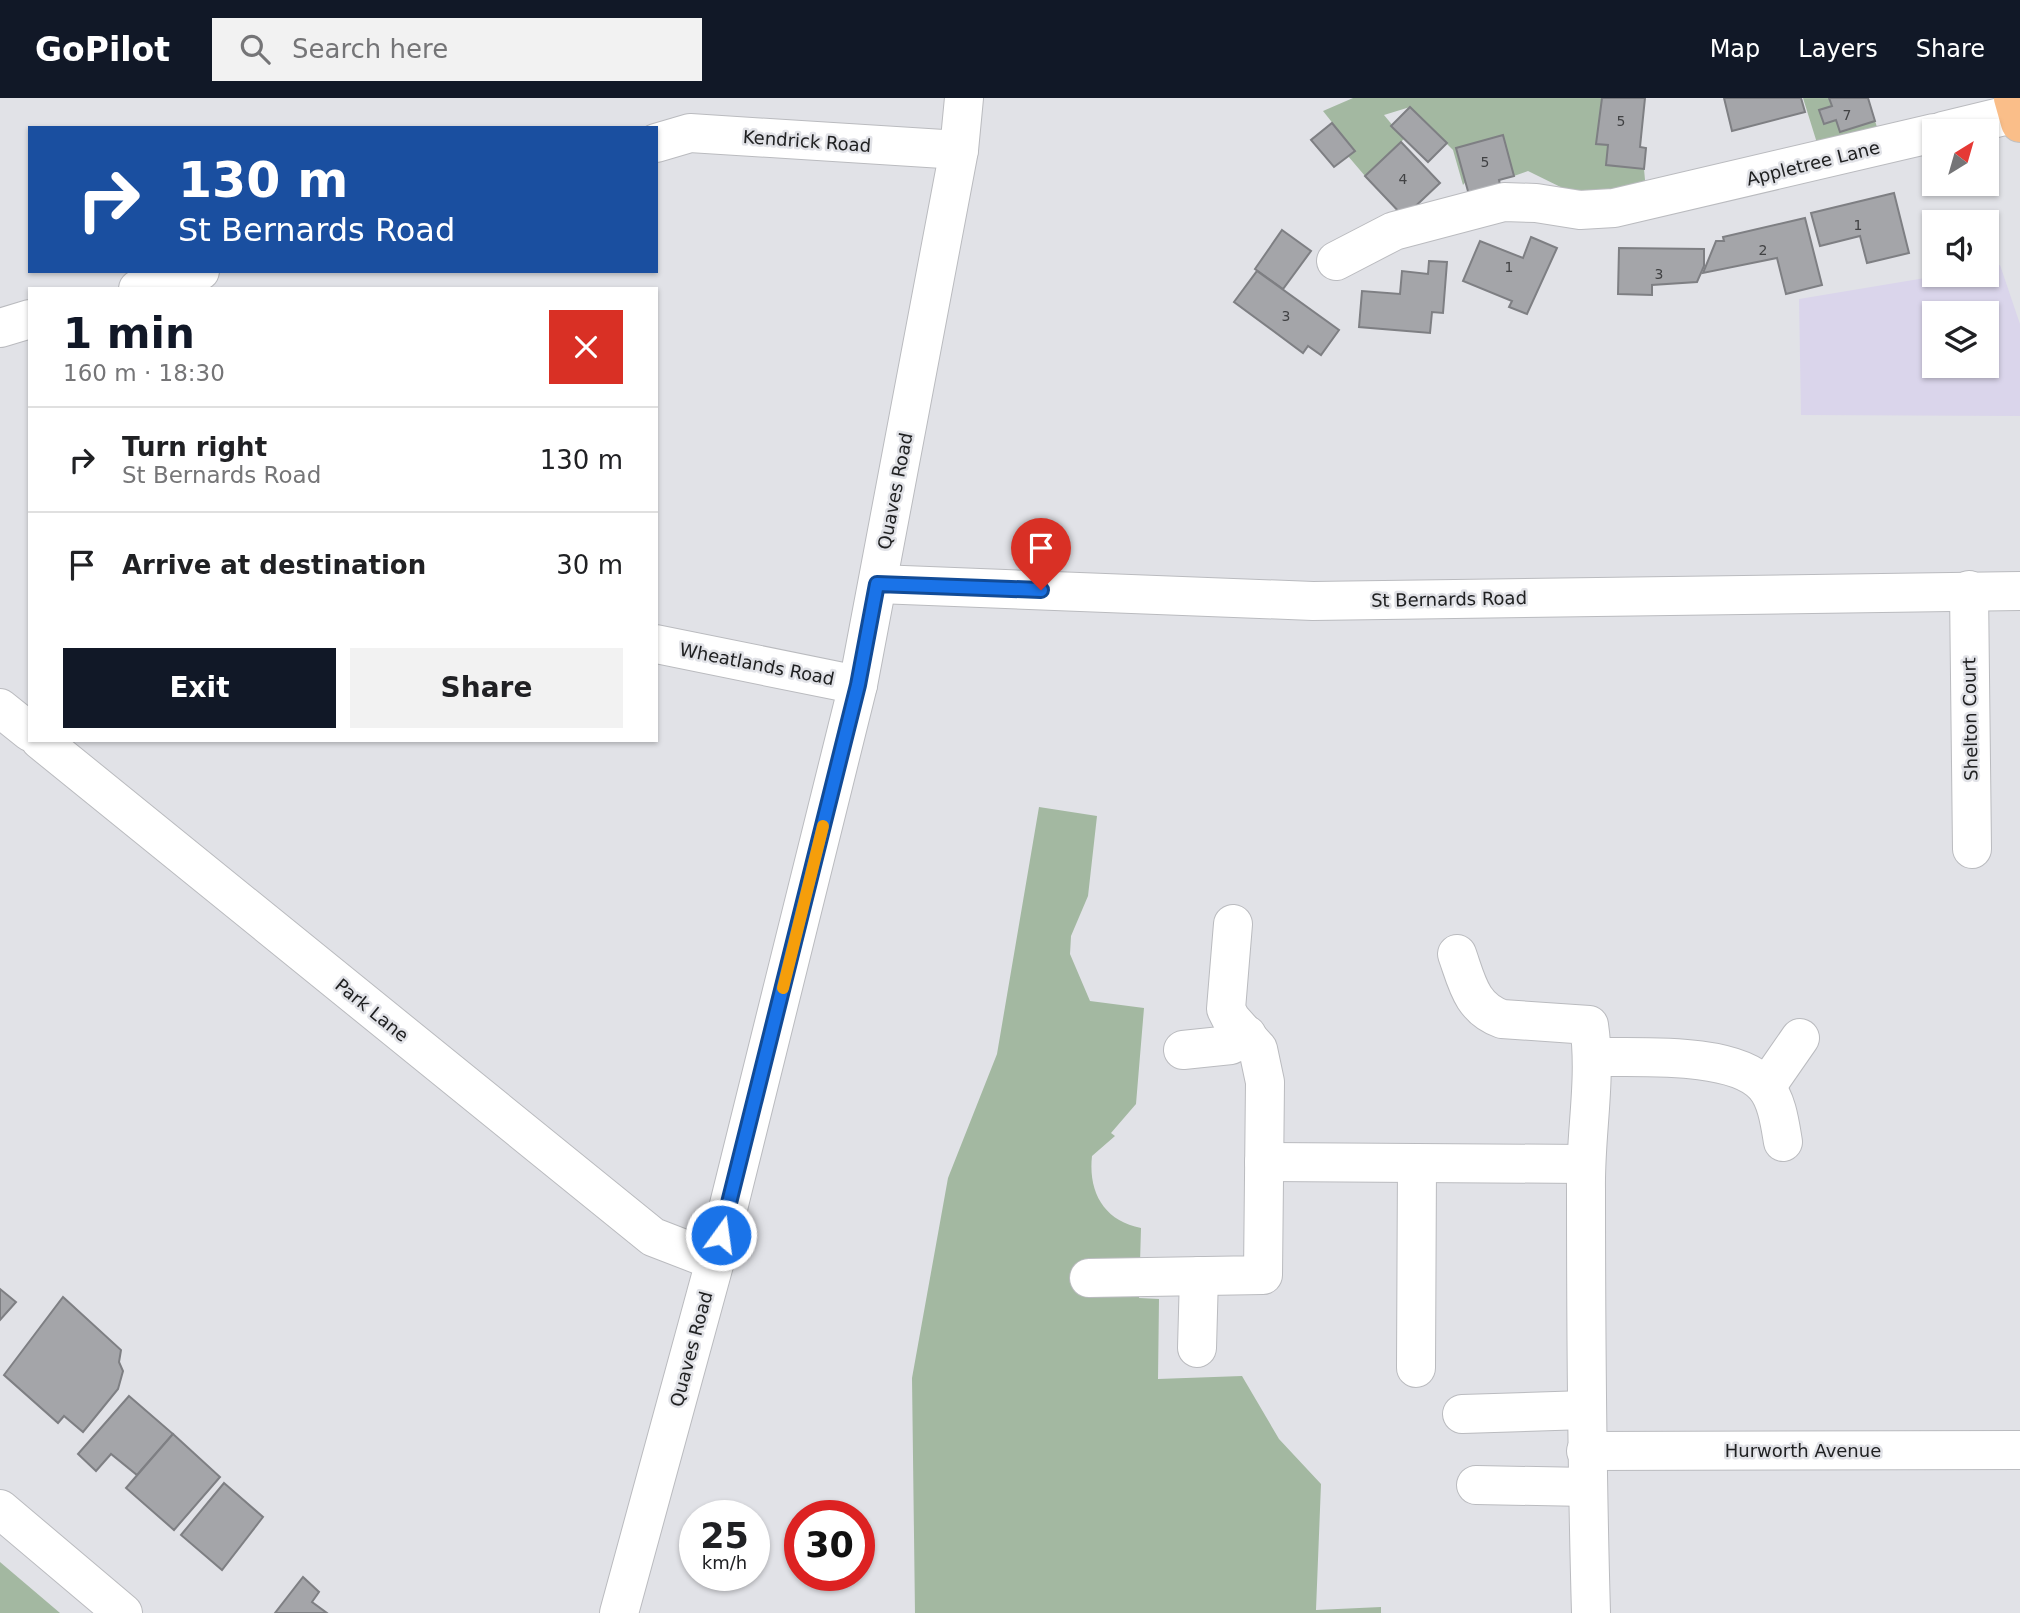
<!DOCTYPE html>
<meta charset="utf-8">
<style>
:root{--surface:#fff;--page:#f2f2f2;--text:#202124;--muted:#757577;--line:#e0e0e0;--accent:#111827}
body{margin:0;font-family:"DejaVu Sans",sans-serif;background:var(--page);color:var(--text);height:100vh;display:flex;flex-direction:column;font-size:26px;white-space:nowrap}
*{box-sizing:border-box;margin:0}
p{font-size:23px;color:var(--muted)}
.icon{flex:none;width:38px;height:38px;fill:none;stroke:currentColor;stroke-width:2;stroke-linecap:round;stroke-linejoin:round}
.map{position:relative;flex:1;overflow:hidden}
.drawer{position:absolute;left:28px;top:189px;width:630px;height:455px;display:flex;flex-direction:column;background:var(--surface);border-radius:0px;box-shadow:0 2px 5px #0004}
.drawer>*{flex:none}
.guide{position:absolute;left:28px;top:28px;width:630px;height:147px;border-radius:0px;box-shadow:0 2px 5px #0004;background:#1a4fa0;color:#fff;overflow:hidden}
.needle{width:46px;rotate:37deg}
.controls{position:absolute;left:1922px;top:21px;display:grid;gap:14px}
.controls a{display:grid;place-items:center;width:77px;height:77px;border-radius:0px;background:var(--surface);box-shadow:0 2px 5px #0004;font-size:35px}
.speed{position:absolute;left:679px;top:1402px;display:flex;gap:14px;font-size:35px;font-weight:700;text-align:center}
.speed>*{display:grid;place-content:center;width:91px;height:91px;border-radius:50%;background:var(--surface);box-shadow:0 2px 5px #0004;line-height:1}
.speed small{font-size:18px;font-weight:400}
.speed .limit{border:10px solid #d22;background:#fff;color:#111}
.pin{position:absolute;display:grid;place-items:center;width:60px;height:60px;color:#fff;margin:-72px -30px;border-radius:50% 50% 50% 0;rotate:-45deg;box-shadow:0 0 7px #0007}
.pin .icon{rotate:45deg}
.me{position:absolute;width:77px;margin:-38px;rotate:14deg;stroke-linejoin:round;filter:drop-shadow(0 0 5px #0008)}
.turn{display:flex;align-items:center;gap:24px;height:147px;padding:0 35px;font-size:32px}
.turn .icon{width:91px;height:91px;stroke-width:2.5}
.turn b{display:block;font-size:49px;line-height:60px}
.round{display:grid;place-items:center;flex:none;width:74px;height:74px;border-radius:0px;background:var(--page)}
.overview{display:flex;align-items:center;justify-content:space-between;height:119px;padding:0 35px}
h1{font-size:42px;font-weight:700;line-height:52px;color:var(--accent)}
.cta{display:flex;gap:14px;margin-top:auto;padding:14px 35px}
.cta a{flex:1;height:80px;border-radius:0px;background:var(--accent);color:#fff;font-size:28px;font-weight:700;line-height:80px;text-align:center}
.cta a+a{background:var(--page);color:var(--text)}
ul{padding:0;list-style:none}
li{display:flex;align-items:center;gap:21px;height:105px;padding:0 35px;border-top:2px solid var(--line)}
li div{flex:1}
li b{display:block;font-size:26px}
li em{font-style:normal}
header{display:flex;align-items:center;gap:42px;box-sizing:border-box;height:98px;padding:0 35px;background:var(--accent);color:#fff}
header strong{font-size:33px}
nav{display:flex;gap:38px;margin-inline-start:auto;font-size:24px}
.search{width:490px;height:63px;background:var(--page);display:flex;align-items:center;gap:18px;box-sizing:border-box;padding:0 24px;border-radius:0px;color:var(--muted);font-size:26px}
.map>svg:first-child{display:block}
</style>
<header>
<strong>GoPilot</strong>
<div class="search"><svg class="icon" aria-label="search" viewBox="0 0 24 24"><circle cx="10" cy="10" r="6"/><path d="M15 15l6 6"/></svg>Search here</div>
<nav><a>Map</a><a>Layers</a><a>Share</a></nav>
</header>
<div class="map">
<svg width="2020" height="1515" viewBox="0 0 2020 1515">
<rect width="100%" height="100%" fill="#e1e2e7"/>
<path fill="#dad5eb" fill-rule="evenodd" d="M2000 167 2020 226V318L1801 317 1799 201 1943 177H1986V169ZM1934 215H1986V268H1934Z"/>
<g fill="#a3b8a1">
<path d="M1353 0H1602L1596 46 1608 47 1607 67 1644 71 1646 93 1593 105 1528 73 1514 78 1503 38 1463 87 1453 52 1410 9 1384 17 1404 41 1365 78 1348 58 1354 52 1323 13Z"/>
<path d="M1803 0H1829L1832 8 1820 12 1824 26 1836 22 1875 23 1877 29 1817 45Z"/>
<path d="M1039 709 1097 718 1088 798 1071 838 1070 856 1090 903 1144 910 1136 1006 1111 1035 1115 1038 1092 1058C1088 1094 1104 1123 1141 1130L1139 1200 1159 1201 1158 1281 1242 1278 1279 1341 1321 1386 1316 1512 1381 1509V1515H915L912 1280 948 1080 997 956Z"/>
<path d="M0 1464 60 1515H0Z"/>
</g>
<g fill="#a4a5a9" stroke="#7e7f83" stroke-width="2">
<path d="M1602 0H1645L1640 49 1646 50 1644 71 1606 67 1608 47 1596 46Z"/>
<path d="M1724 0H1801L1805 14 1732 33Z"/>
<path d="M1829 0H1868L1875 23 1840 34 1836 22 1824 26 1819 12 1832 8Z"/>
<path d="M1410 9 1447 45 1428 64 1391 28Z"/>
<path d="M1332 25 1355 53 1334 69 1311 42Z"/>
<path d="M1503 37 1514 78 1499 82 1502 95 1471 104 1456 50Z"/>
<path d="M1401 44 1440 85 1404 119 1365 78Z"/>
<path d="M1894 95 1909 155 1867 165 1860 138 1820 148 1811 115Z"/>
<path d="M1805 120 1822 187 1786 196 1777 160 1703 175 1716 143H1724L1723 139Z"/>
<path d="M1282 132 1311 153 1283 191 1255 171Z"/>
<path d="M1531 139 1557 150 1527 216 1509 209 1512 203 1463 183 1480 143 1523 160Z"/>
<path d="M1619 150 1704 151V168L1697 184 1652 187V197L1618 196Z"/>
<path d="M1429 163 1447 164 1443 215 1432 214 1430 235 1359 229 1362 193 1400 196 1402 173 1428 176Z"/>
<path d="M1257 173 1339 232 1321 257 1308 248 1303 255 1234 204Z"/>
<path d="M0 1191 16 1204 0 1222Z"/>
<path d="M63 1199 121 1252 119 1264 123 1273 118 1291 83 1334 64 1318 58 1325 4 1277Z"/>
<path d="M129 1298 173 1336 137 1377 111 1356 96 1373 78 1356Z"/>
<path d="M173 1336 220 1379 174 1432 126 1390Z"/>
<path d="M224 1385 263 1419 222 1472 181 1437Z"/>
<path d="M303 1479 319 1494 312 1504 327 1515H275Z"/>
</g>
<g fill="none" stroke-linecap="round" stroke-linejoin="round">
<g stroke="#babbbf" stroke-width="40">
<g id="minor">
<path d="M1943 33 2017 15"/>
<path d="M656 45 690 35 959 52"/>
<path d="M1336 163 1394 133 1504 104 1536 105 1580 112 1614 110 1934 35"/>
<path d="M138 191 200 173"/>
<path d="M0 230 30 221"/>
<path d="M878 486 1313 503 2020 493"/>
<path d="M1969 492 1972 751"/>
<path d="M656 546 858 587"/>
<path d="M0 610 30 634"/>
<path d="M40 642 653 1139 715 1163"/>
<path d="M1457 856C1467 884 1471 910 1502 921L1589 927C1597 981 1585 1036 1586 1091 1586 1232 1587 1374 1591 1515"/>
<path d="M1183 952 1231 947 1247 937"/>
<path d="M1594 959C1637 960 1735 953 1765 988 1777 1002 1780 1026 1783 1044"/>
<path d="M1766 989 1800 940"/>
<path d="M1264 1064 1585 1066"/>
<path d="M1089 1180 1263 1177 1265 984 1258 951 1231 921 1226 911 1233 826"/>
<path d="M1197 1250 1199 1178"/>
<path d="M1416 1270 1417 1065"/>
<path d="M1462 1316 1586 1312"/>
<path d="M1586 1353 2020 1352"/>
<path d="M1476 1387 1587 1389"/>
<path d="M0 1411 123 1515"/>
<path d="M619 1515 715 1163 858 587 959 52 964 0"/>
</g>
</g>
<g stroke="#c1c1c1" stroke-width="40">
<path id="major" d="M2013 0 2020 25"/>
</g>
<use href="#minor" stroke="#fff" stroke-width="38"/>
<use href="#major" stroke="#fabe89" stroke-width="38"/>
</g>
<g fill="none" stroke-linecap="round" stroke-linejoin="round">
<g stroke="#114b97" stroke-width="18">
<path id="route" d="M721 1137 858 587 877 486 1041 492"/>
</g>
<use href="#route" stroke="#1a73e8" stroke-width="12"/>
<path stroke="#f59e0b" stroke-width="12" d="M783 890 823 728"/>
</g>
<g text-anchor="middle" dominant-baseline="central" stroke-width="5" stroke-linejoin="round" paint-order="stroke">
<g font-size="14" fill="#414244">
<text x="1847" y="17">7</text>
<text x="1621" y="23">5</text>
<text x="1485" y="64">5</text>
<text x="1403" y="81">4</text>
<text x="1858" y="127">1</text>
<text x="1763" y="152">2</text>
<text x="1509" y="169">1</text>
<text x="1659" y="176">3</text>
<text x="1286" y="218">3</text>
</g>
<g font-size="18" fill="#202122" stroke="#e1e2e7">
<text transform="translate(807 43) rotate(4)">Kendrick Road</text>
<text transform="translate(1813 65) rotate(-14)">Appletree Lane</text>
<text transform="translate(895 393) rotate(-79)">Quaves Road</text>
<text transform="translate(1449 501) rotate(-1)">St Bernards Road</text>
<text transform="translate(757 566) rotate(11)">Wheatlands Road</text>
<text transform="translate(1970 621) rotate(-91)">Shelton Court</text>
<text transform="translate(372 912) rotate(39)">Park Lane</text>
<text transform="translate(691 1251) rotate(-75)">Quaves Road</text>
<text x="1803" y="1352">Hurworth Avenue</text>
</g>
</g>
</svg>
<div class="controls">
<a><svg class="needle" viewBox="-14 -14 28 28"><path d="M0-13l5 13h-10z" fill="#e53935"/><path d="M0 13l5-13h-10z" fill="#757577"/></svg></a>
<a><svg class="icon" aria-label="sound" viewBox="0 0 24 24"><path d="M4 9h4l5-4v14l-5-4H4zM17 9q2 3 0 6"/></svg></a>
<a><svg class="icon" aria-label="layers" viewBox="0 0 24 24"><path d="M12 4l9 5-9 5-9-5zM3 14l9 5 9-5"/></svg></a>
</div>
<div class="speed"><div>25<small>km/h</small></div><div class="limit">30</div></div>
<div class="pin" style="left:1041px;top:492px;background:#d93025"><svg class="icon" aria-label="arrive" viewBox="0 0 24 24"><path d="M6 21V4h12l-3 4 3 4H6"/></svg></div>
<svg class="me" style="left:721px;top:1137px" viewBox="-20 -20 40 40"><circle r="17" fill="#1a73e8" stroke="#fff" stroke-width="3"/><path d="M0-11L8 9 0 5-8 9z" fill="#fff"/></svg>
<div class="guide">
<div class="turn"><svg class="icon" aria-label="right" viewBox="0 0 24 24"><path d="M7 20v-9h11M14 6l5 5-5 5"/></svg><div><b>130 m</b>St Bernards Road</div></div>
</div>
<section class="drawer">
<div class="overview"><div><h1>1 min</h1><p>160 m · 18:30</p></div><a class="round" style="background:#d93025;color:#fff"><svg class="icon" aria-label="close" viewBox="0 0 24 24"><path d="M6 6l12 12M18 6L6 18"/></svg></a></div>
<ul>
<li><svg class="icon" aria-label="right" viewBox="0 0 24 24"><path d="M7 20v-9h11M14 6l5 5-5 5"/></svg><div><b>Turn right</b><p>St Bernards Road</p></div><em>130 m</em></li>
<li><svg class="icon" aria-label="arrive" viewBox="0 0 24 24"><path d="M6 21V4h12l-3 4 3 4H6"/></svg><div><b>Arrive at destination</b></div><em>30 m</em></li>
</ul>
<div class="cta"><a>Exit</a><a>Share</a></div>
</section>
</div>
